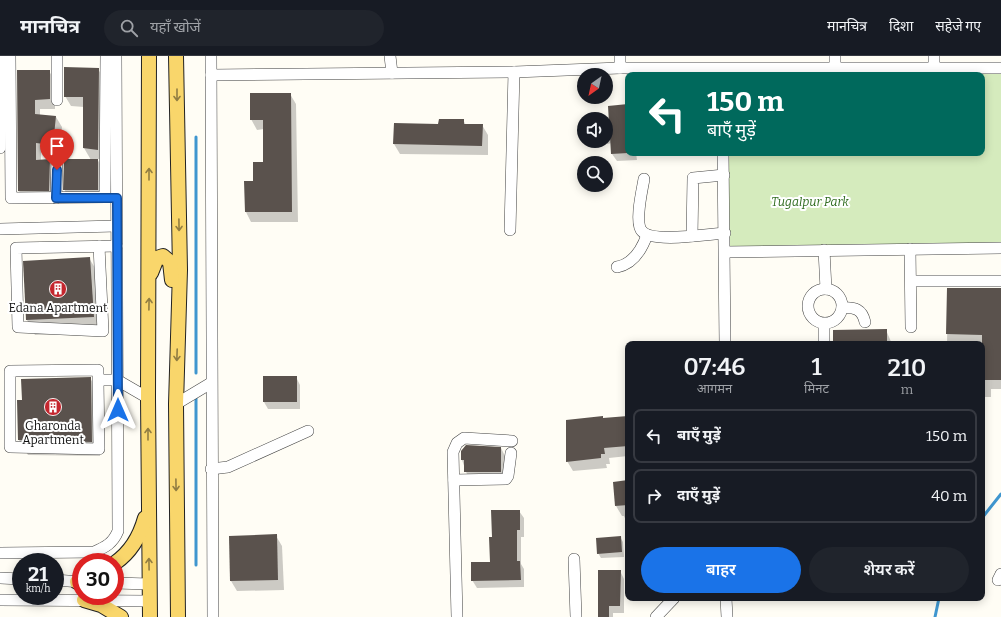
<!DOCTYPE html>
<html lang="hi">
<meta charset="utf-8">
<style>
:root{--surface:#171b24;--page:#20242c;--text:#f1f3f6;--muted:#9ea1a6;--line:#363941;--accent:#1a73e8}
body{margin:0;font-family:Bitter,"Noto Sans Devanagari",serif;background:var(--page);color:var(--text);height:100vh;display:flex;flex-direction:column;font-size:15px;white-space:nowrap}
*{box-sizing:border-box;margin:0}
p{font-size:13px;color:var(--muted)}
.icon{flex:none;width:22px;height:22px;fill:none;stroke:currentColor;stroke-width:2;stroke-linecap:round;stroke-linejoin:round}
.map{position:relative;flex:1;overflow:hidden}
.details{position:absolute;left:625px;top:285px;width:360px;height:260px;display:flex;flex-direction:column;background:var(--surface);border-radius:8px;box-shadow:0 2px 10px #0003}
.details>*{flex:none}
.top-card{position:absolute;left:625px;top:16px;width:360px;height:84px;border-radius:8px;box-shadow:0 2px 10px #0003;background:#00695c;color:#fff;overflow:hidden}
.needle{width:26px;rotate:213deg}
.buttons{position:absolute;left:577px;top:12px;display:grid;gap:8px}
.buttons a{display:grid;place-items:center;width:36px;height:36px;border-radius:50%;background:var(--surface);box-shadow:0 2px 10px #0003;font-size:20px}
.speed{position:absolute;left:12px;top:497px;display:flex;gap:8px;font-size:20px;font-weight:700;text-align:center}
.speed>*{display:grid;place-content:center;width:52px;height:52px;border-radius:50%;background:var(--surface);box-shadow:0 2px 10px #0003;line-height:1}
.speed small{font-size:10px;font-weight:400}
.speed .limit{border:6px solid #d22;background:#fff;color:#111}
.pin{position:absolute;display:grid;place-items:center;width:34px;height:34px;color:#fff;margin:-41px -17px;border-radius:50% 50% 50% 0;rotate:-45deg;box-shadow:0 0 4px #0007}
.pin .icon{rotate:45deg}
.me{position:absolute;width:44px;margin:-22px;rotate:0deg;stroke-linejoin:round;filter:drop-shadow(0 0 3px #0008)}
.turn{display:flex;align-items:center;gap:14px;height:84px;padding:0 16px;font-size:18px}
.turn .icon{width:52px;height:52px;stroke-width:2.5}
.turn b{display:block;font-size:28px;line-height:34px}
.eta{display:flex;justify-content:space-evenly;align-items:center;height:68px;text-align:center}
.eta b{font-size:24px;font-weight:600;line-height:28px}
.cta{display:flex;gap:8px;margin-top:auto;padding:8px 16px}
.cta a{flex:1;height:46px;border-radius:24px;background:var(--accent);color:#fff;font-size:16px;font-weight:600;line-height:46px;text-align:center}
.cta a+a{background:var(--page);color:var(--text)}
ul{padding:0;list-style:none}
li{display:flex;align-items:center;gap:12px;height:54px;margin:0 8px 6px;padding:0 8px;border:2px solid var(--line);border-radius:8px}
li div{flex:1}
li b{display:block;font-size:15px}
li em{font-style:normal}
header{display:flex;align-items:center;gap:24px;box-sizing:border-box;height:56px;padding:0 20px;background:var(--surface);border-bottom:1px solid var(--line)}
header strong{font-size:19px}
nav{display:flex;gap:22px;margin-inline-start:auto;font-size:14px}
.search{width:280px;height:36px;background:var(--page);display:flex;align-items:center;gap:10px;box-sizing:border-box;padding:0 14px;border-radius:22px;color:var(--muted);font-size:15px}
.map>svg:first-child{display:block}
</style>
<header>
<strong>मानचित्र</strong>
<div class="search"><svg class="icon" aria-label="search" viewBox="0 0 24 24"><circle cx="10" cy="10" r="6"/><path d="M15 15l6 6"/></svg>यहाँ खोजें</div>
<nav><a>मानचित्र</a><a>दिशा</a><a>सहेजे गए</a></nav>
</header>
<div class="map">
<svg width="1001" height="561" viewBox="0 0 1001 561">
<rect width="100%" height="100%" fill="#fffdf5"/>
<path fill="#d5ebbd" d="M721 12H1001V192L725 196 723 97H982V19H721Z"/>
<g fill="#0003">
<path d="M98 13 104 23V103H97L104 114 103 144H70L64 133 91 104 84 92V51L71 50 65 40Z"/>
<path d="M18 15H49L55 25V53H40V59L56 61 62 71 59 98 41 96V105L49 104 55 114 54 144H25L19 135Z"/>
<path d="M290 38 296 48 298 166H251L246 156 245 126H254L264 107V73L257 74 251 63Z"/>
<path d="M628 49V97H636L637 104 617 105 612 98V87L607 88 606 85V69L610 68Z"/>
<path d="M463 64 466 69H482L488 79V99L400 98 394 88 439 69Z"/>
<path d="M89 202 98 217 102 276 35 279 27 264 24 206Z"/>
<path d="M1001 232V333H991V341H982V288H947L948 233Z"/>
<path d="M886 274 892 288H834Z"/>
<path d="M296 321 300 329V353H268L264 346Z"/>
<path d="M90 322 99 337 100 400 28 399 19 384 23 345Z"/>
<path d="M628 361V400L609 402 610 408H606L607 412 573 415 567 405Z"/>
<path d="M501 392 505 400 504 423 469 424 462 404Z"/>
<path d="M628 425V469L624 460H622L616 450Z"/>
<path d="M519 455 524 462V481H521V508L524 513V531L477 532 472 524 491 506 493 482Z"/>
<path d="M276 480 282 490 284 534 237 535 231 525 230 481Z"/>
<path d="M620 481 623 486 624 501 601 502 598 497Z"/>
<path d="M620 515 624 523V557H613V561H599Z"/>
</g>
<g fill="none" stroke-linecap="round" stroke-linejoin="round">
<g stroke="#3f96cf" stroke-width="3">
<path d="M196 81V317"/>
<path d="M196 340V509"/>
<path d="M982 462 1001 438"/>
<path d="M935 561 939 542"/>
</g>
</g>
<g fill="#5a524d">
<path d="M64 11 99 12 98 94 83 92V41H64Z"/>
<path d="M17 14H50V43L35 44V58L56 60 53 89 36 87V104L50 103 49 135H18Z"/>
<path d="M250 37H291L292 156H245L244 125H253V106H263V64H250Z"/>
<path d="M628 48V97L611 98 610 80H606V68L609 67 608 50Z"/>
<path d="M439 63H464V68H483L482 90 393 88 394 67 438 68Z"/>
<path d="M64 103H98V134H63Z"/>
<path d="M90 201 94 261 26 264 23 205Z"/>
<path d="M947 232H1001V324H982V279L946 278Z"/>
<path d="M887 273V288H833V274Z"/>
<rect x="263" y="320" width="34" height="26"/>
<path d="M91 321 92 386 18 384 17 344H22L21 323Z"/>
<path d="M603 360V362L628 360V390L604 392 605 398H601V402L566 406V364Z"/>
<path d="M466 389 501 391V416H464V404H461V395Z"/>
<path d="M628 424V449L615 450 613 426Z"/>
<path d="M491 454H520V474H517V505H520L521 524 471 525V506H490L489 481H492Z"/>
<path d="M277 478 278 524 230 525 229 480Z"/>
<path d="M621 480 622 496 597 498 596 482Z"/>
<path d="M598 514H621L620 550H609V561H598Z"/>
</g>
<g fill="none" stroke-linecap="round" stroke-linejoin="round">
<g stroke="#444" stroke-width="12">
<g id="minor">
<path d="M10 0 11 142 105 141 106 0"/>
<path d="M57 0V44"/>
<path d="M211 0 213 561"/>
<path d="M390 0 392 17"/>
<path d="M620 0V12"/>
<path d="M835 0V12"/>
<path d="M934 0V12"/>
<path d="M211 19 514 16 620 12H1001"/>
<path d="M0 92 2 0"/>
<path d="M723 97 725 288"/>
<path d="M644 123C642 135 635 164 641 174 650 188 709 178 725 177"/>
<path d="M56 142 57 100"/>
<path d="M0 173 116 170"/>
<path d="M510 174 514 16"/>
<path d="M692 180 693 122 724 119"/>
<path d="M99 190 103 275 18 271 16 192 117 190"/>
<path d="M910 193 911 271"/>
<path d="M824 194 826 233"/>
<path d="M725 196 1001 192"/>
<path d="M617 211C633 208 642 193 647 179"/>
<path d="M911 225H1001"/>
<circle cx="825" cy="250" r="17"/>
<path d="M842 252C855 251 862 253 865 266"/>
<path d="M824 288V268"/>
<path d="M98 324V314L10 315V391L99 393 98 324H117L148 342"/>
<path d="M176 348 211 327"/>
<path d="M211 413 228 411 308 375"/>
<path d="M454 424 506 423 508 420 511 397"/>
<path d="M0 497 94 496C106 491 113 487 118 475L116 0"/>
<path d="M574 503 576 561"/>
<path d="M0 522 21 523"/>
<path d="M55 524 81 526"/>
<path d="M998 524 1001 518"/>
<path d="M115 527 149 528"/>
<path d="M726 542 727 561"/>
<path d="M0 544 149 545"/>
<path d="M457 561 453 396 457 387 464 382 512 385"/>
<path d="M656 561 674 542"/>
</g>
</g>
<g stroke="#222" stroke-width="16">
<g id="major">
<path d="M149 0 148 342 150 561"/>
<path d="M176 0 180 214 176 348 178 561"/>
<path d="M151 217 157 202 163 200 170 206 172 224"/>
<path d="M115 507C131 496 140 480 145 462"/>
<path d="M77 526 81 524"/>
<path d="M84 544 101 549 121 561"/>
</g>
</g>
<use href="#minor" stroke="#fff" stroke-width="11"/>
<use href="#major" stroke="#f9d66b" stroke-width="14"/>
</g>
<defs><path id="oneway-shaft" d="M-6 0H5M1.5-3L5.5 0L1.5 3" fill="none" stroke-width="1.6" stroke-linecap="round" stroke-linejoin="round"/></defs>
<g stroke="#917d42">
<use href="#oneway-shaft" transform="translate(177 39) rotate(90)"/>
<use href="#oneway-shaft" transform="translate(149 118) rotate(-90)"/>
<use href="#oneway-shaft" transform="translate(179 169) rotate(89)"/>
<use href="#oneway-shaft" transform="translate(149 248) rotate(-89)"/>
<use href="#oneway-shaft" transform="translate(177 299) rotate(92)"/>
<use href="#oneway-shaft" transform="translate(148 378) rotate(-90)"/>
<use href="#oneway-shaft" transform="translate(176 429) rotate(89)"/>
<use href="#oneway-shaft" transform="translate(149 508) rotate(-91)"/>
</g>
<g fill="none" stroke-linecap="round" stroke-linejoin="round">
<g stroke="#114b97" stroke-width="10">
<path id="route" d="M57 114 56 142H117L118 354"/>
</g>
<use href="#route" stroke="#1a73e8" stroke-width="7"/>
</g>
<defs>
<g id="building-disc" transform="scale(0.9)"><circle r="9.5" fill="#c4262e" stroke="#fff"/><path d="M-4-6H4V6H1V3H-1V6H-4ZM-2.5-4.3h1.7v1.8h-1.7ZM.8-4.3h1.7v1.8H.8ZM-2.5-1h1.7V.8h-1.7ZM.8-1h1.7V.8H.8Z" fill="#fff"/></g>
</defs>
<g fill-rule="evenodd">
<use href="#building-disc" x="58" y="233"/>
<use href="#building-disc" x="53" y="351"/>
</g>
<g text-anchor="middle" dominant-baseline="central" stroke-width="4" stroke-linejoin="round" paint-order="stroke">
<g font-size="12" font-style="italic" fill="#2f6b1f" stroke="#fff">
<text x="810" y="146">Tugalpur Park</text>
</g>
<g font-size="12" fill="#111" stroke="#fff">
<text x="58" y="252">Edana Apartment</text>
<text x="53" y="370">Gharonda<tspan x="53" dy="14">Apartment</tspan></text>
</g>
</g>
</svg>
<div class="buttons">
<a><svg class="needle" viewBox="-14 -14 28 28"><path d="M0-13l5 13h-10z" fill="#e53935"/><path d="M0 13l5-13h-10z" fill="#9ea1a6"/></svg></a>
<a><svg class="icon" aria-label="sound" viewBox="0 0 24 24"><path d="M4 9h4l5-4v14l-5-4H4zM17 9q2 3 0 6"/></svg></a>
<a><svg class="icon" aria-label="search" viewBox="0 0 24 24"><circle cx="10" cy="10" r="6"/><path d="M15 15l6 6"/></svg></a>
</div>
<div class="speed"><div>21<small>km/h</small></div><div class="limit">30</div></div>
<div class="pin" style="left:57px;top:114px;background:#d93025"><svg class="icon" aria-label="arrive" viewBox="0 0 24 24"><path d="M6 21V4h12l-3 4 3 4H6"/></svg></div>
<svg class="me" style="left:118px;top:354px" viewBox="-20 -20 40 40"><path d="M0-17L14 15 0 8-14 15z" fill="#1a73e8" stroke="#fff" stroke-width="4"/></svg>
<div class="top-card">
<div class="turn"><svg class="icon" aria-label="left" viewBox="0 0 24 24"><path d="M17 20v-9H6M10 6l-5 5 5 5"/></svg><div><b>150 m</b>बाएँ मुड़ें</div></div>
</div>
<section class="details">
<div class="eta">
<div><b>07:46</b><p>आगमन</p></div>
<div><b>1</b><p>मिनट</p></div>
<div><b>210</b><p>m</p></div>
</div>
<ul>
<li><svg class="icon" aria-label="left" viewBox="0 0 24 24"><path d="M17 20v-9H6M10 6l-5 5 5 5"/></svg><div><b>बाएँ मुड़ें</b></div><em>150 m</em></li>
<li><svg class="icon" aria-label="right" viewBox="0 0 24 24"><path d="M7 20v-9h11M14 6l5 5-5 5"/></svg><div><b>दाएँ मुड़ें</b></div><em>40 m</em></li>
</ul>
<div class="cta"><a>बाहर</a><a>शेयर करें</a></div>
</section>
</div>
